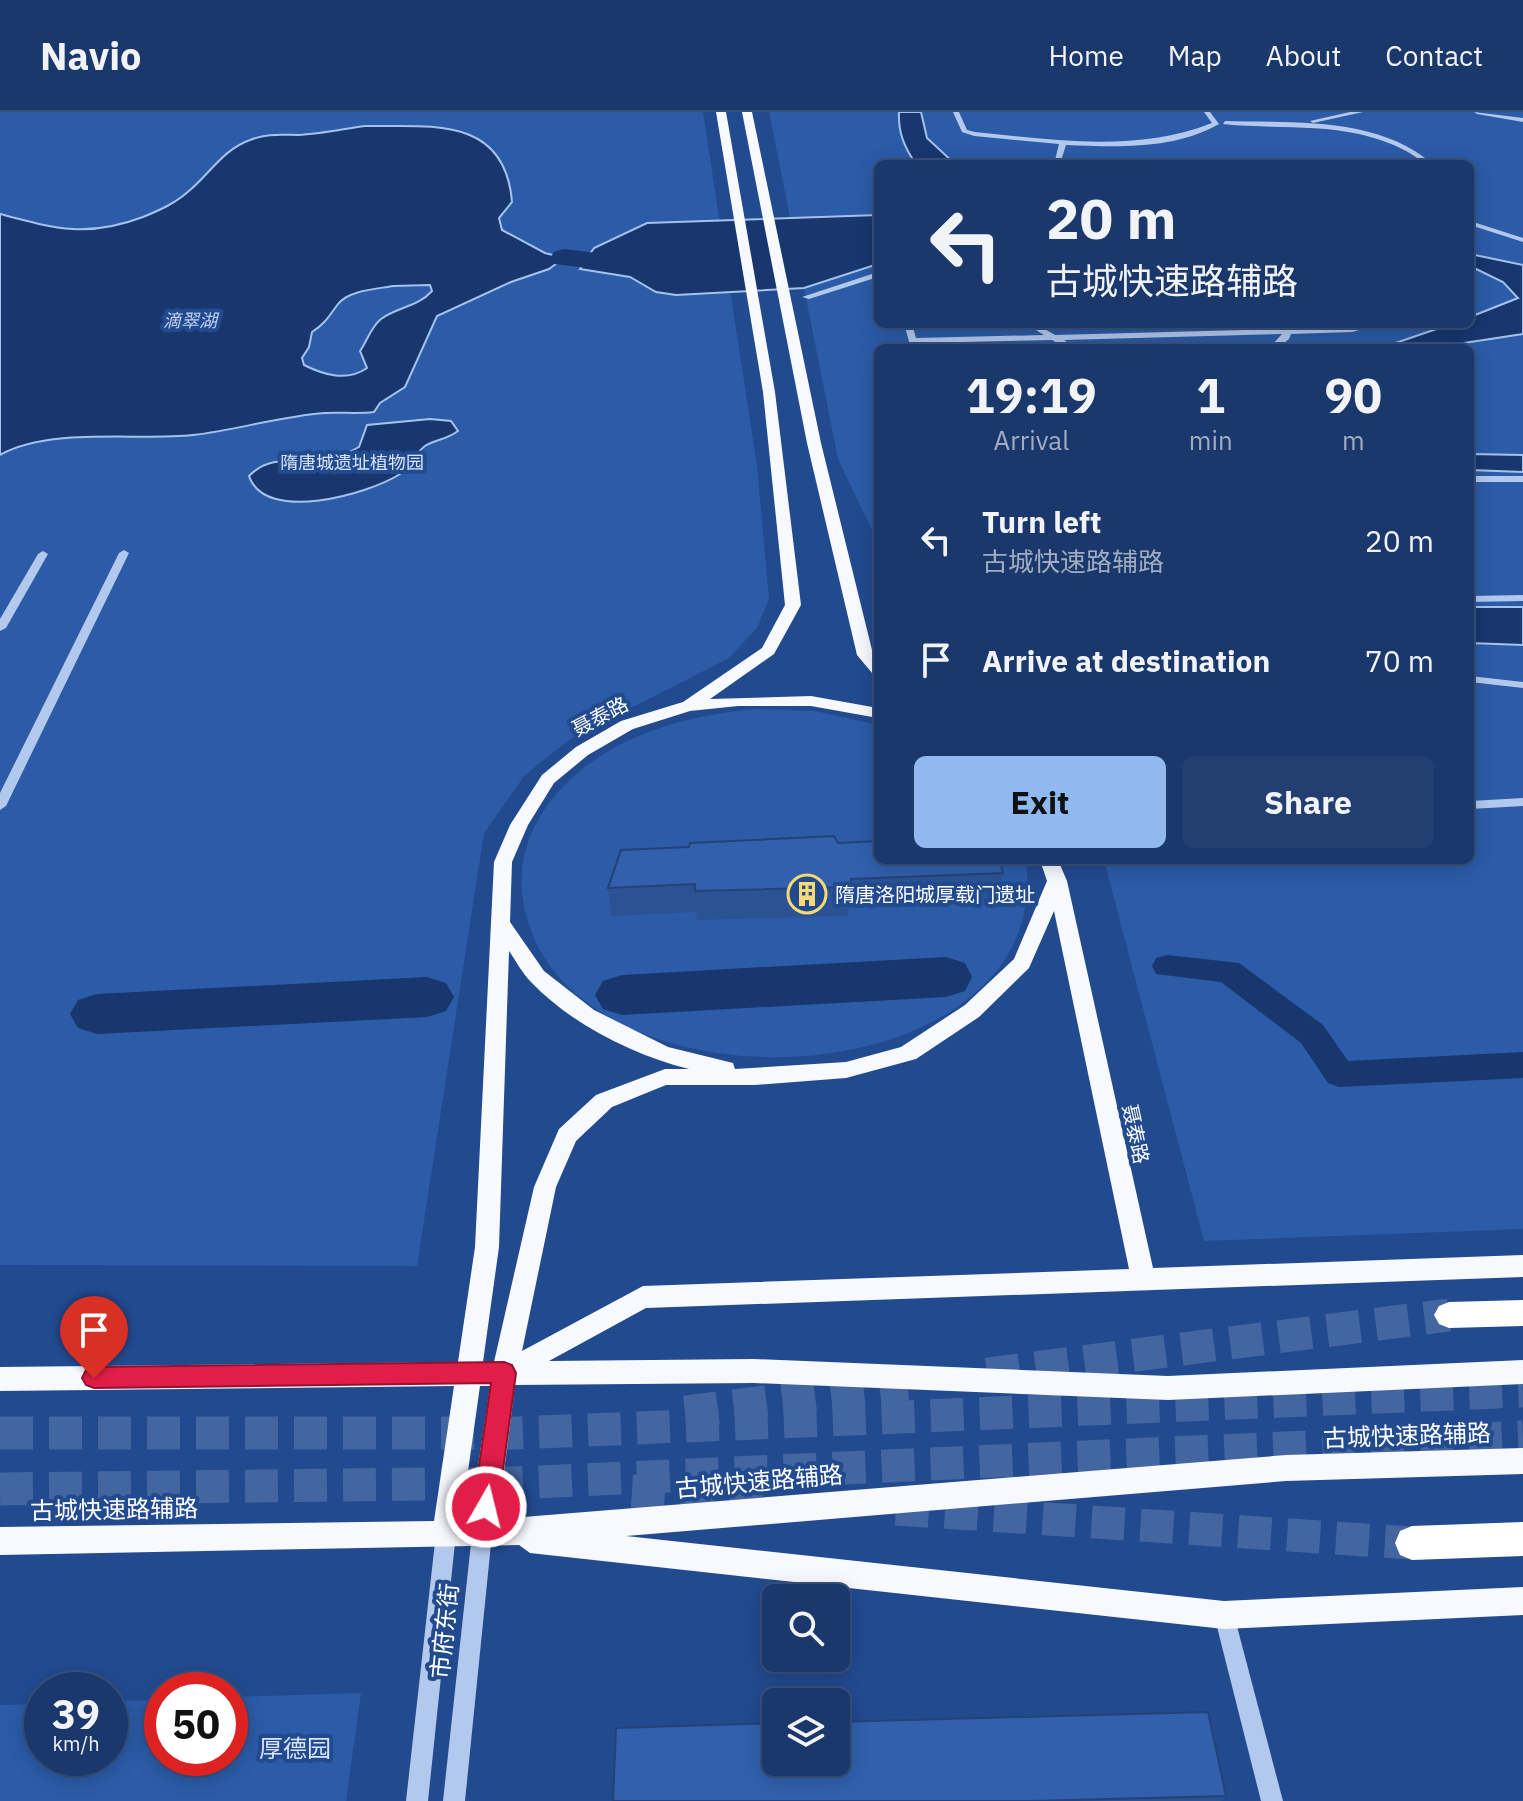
<!DOCTYPE html>
<meta charset="utf-8">
<style>
:root{--surface:#1a386b;--page:#233f71;--text:#f1f3f6;--muted:#9facc1;--line:#38527e;--accent:#90b9f0}
body{margin:0;font-family:"IBM Plex Sans","Noto Sans SC",sans-serif;background:var(--page);color:var(--text);height:100vh;display:flex;flex-direction:column;font-size:30px;white-space:nowrap}
*{box-sizing:border-box;margin:0}
p{font-size:26px;color:var(--muted)}
.icon{flex:none;width:44px;height:44px;fill:none;stroke:currentColor;stroke-width:2;stroke-linecap:round;stroke-linejoin:round}
.map{position:relative;flex:1;overflow:hidden}
.sheet{position:absolute;left:874px;top:232px;width:600px;height:520px;display:flex;flex-direction:column;background:var(--surface);border-radius:12px;box-shadow:0 4px 20px #0003,0 0 0 2px var(--line)}
.sheet>*{flex:none}
.top-card{position:absolute;left:874px;top:48px;width:600px;height:168px;border-radius:12px;box-shadow:0 4px 20px #0003,0 0 0 2px var(--line);background:#1a386b;color:var(--text);overflow:hidden}
.controls{position:absolute;left:762px;top:1472px;display:grid;gap:16px}
.controls a{display:grid;place-items:center;width:88px;height:88px;border-radius:12px;background:var(--surface);box-shadow:0 4px 20px #0003,0 0 0 2px var(--line);font-size:40px}
.speed{position:absolute;left:24px;top:1560px;display:flex;gap:16px;font-size:40px;font-weight:700;text-align:center}
.speed>*{display:grid;place-content:center;width:104px;height:104px;border-radius:50%;background:var(--surface);box-shadow:0 4px 20px #0003,0 0 0 2px var(--line);line-height:1}
.speed small{font-size:20px;font-weight:400}
.speed .limit{border:12px solid #d22;background:#fff;color:#111}
.pin{position:absolute;display:grid;place-items:center;width:68px;height:68px;color:#fff;margin:-82px -34px;border-radius:50% 50% 50% 0;rotate:-45deg;box-shadow:0 0 8px #0007}
.pin .icon{rotate:45deg}
.me{position:absolute;width:88px;margin:-44px;rotate:8deg;stroke-linejoin:round;filter:drop-shadow(0 0 6px #0008)}
.turn{display:flex;align-items:center;gap:28px;height:168px;padding:0 40px;font-size:36px}
.turn .icon{width:104px;height:104px;stroke-width:2.5}
.turn b{display:block;font-size:56px;line-height:68px}
.eta{display:flex;justify-content:space-evenly;align-items:center;height:136px;text-align:center}
.eta b{font-size:48px;font-weight:700;line-height:56px}
.button{display:flex;gap:16px;margin-top:auto;padding:16px 40px}
.button a{flex:1;height:92px;border-radius:12px;background:var(--accent);color:#111;font-size:32px;font-weight:700;line-height:92px;text-align:center}
.button a+a{background:var(--page);color:var(--text)}
ul{padding:0;list-style:none}
li{display:flex;align-items:center;gap:24px;height:120px;padding:0 40px}
li div{flex:1}
li b{display:block;font-size:30px}
li em{font-style:normal}
header{display:flex;align-items:center;gap:48px;box-sizing:border-box;height:112px;padding:0 40px;background:var(--surface);border-bottom:2px solid var(--line)}
header strong{font-size:38px}
nav{display:flex;gap:44px;margin-inline-start:auto;font-size:28px}
.map>svg:first-child{display:block}
</style>
<header>
<strong>Navio</strong>
<nav><a>Home</a><a>Map</a><a>About</a><a>Contact</a></nav>
</header>
<div class="map">
<svg width="1523" height="1689" viewBox="0 0 1523 1689">
<rect width="100%" height="100%" fill="#224a8f"/>
<g fill="#2c5ba7" fill-rule="evenodd">
<path d="M0 0H703L757 354 769 487 757 516 729 546 569 628 525 663 484 721 417 1154 0 1153Z"/>
<path d="M769 0H1523V1117L1204 1129 1104 748H1470V236H878V431L838 347ZM878 52H1470V212H878Z"/>
<path d="M756 597 815 599 878 613V748H1026C1056 983 595 1012 529 813 516 775 520 736 541 703 587 630 676 604 756 597Z"/>
<path d="M361 1581 346 1689H0V1593L42 1592V1646H110V1589L162 1588V1646H230V1585Z"/>
</g>
<g fill="#18376e" stroke="#a5c2ed" stroke-width="2" fill-rule="evenodd">
<path d="M899 0H921L927 26 955 52H916C904 35 898 20 899 0Z"/>
<path d="M365 14C430 15 505 3 512 90L499 106 502 118 545 141 564 146 549 157 511 170 437 204 405 275 380 291 374 300C357 302 342 300 325 301 281 304 237 318 193 323 135 329 50 315 0 343V102C56 117 87 126 143 105 160 98 176 91 190 78 210 61 224 37 250 28 267 21 281 23 298 23 321 22 343 17 365 14ZM393 174 430 173 432 179C418 195 397 195 381 207 371 215 367 229 360 239L367 256C347 270 324 263 304 253L302 246 309 235 312 220C325 212 329 204 338 192 349 178 377 177 393 174Z"/>
<path d="M878 103V152L804 176 676 183 656 180 630 165 580 157 594 136 647 111Z"/>
<path d="M1470 142 1523 153V222L1431 236H1381L1451 212H1470V205L1518 186 1503 170 1470 154Z"/>
<path d="M430 307 451 309 458 319C446 328 434 328 425 334 415 341 410 355 400 362 369 382 265 412 249 364 272 340 300 353 329 348 339 346 350 340 359 335L367 313Z"/>
<path d="M1470 342 1523 343V360L1470 358Z"/>
<path d="M1470 495H1523V533L1470 531Z"/>
</g>
<g fill="none" stroke-linecap="round" stroke-linejoin="round">
<path fill="#18376e" fill-rule="evenodd" d="M1167 843 1239 851 1323 913 1348 949 1523 940V966L1339 975 1328 971 1301 931 1221 870 1156 862 1152 854 1156 846Z"/>
<g fill="#18376e" fill-rule="evenodd">
<path d="M564 137 597 141 601 147 597 153 587 156 554 152 550 146 554 140Z"/>
<path d="M946 845 965 851 972 865 965 879 946 885 622 903 603 897 595 883 603 869 622 863Z"/>
<path d="M427 865 446 871 454 885 446 899 427 905 97 922 78 916 70 902 78 888 97 882Z"/>
</g>
<g stroke="#4365a0" stroke-width="33" stroke-dasharray="33 16" stroke-linecap="butt">
<path d="M987 1262 1449 1203"/>
<path d="M685 1300 907 1272"/>
<path d="M0 1321H517L1523 1279"/>
<path d="M0 1377 514 1371 1523 1325"/>
<path d="M632 1379 779 1389"/>
<path d="M896 1397 1412 1431"/>
</g>
<g fill="#b2c8ec" fill-rule="evenodd">
<path d="M953 0H959L967 18 975 20C1055 28 1135 41 1212 11L1204 0H1210L1219 12C1174 38 1116 35 1066 33L1060 52H1054L1059 32 974 24 962 20Z"/>
<path d="M1350 0H1363L1313 11 1310 9Z"/>
<path d="M1474 0 1523 6V10L1477 2Z"/>
<path d="M1225 9C1294 11 1377 4 1433 52 1422 52 1416 44 1406 39 1392 31 1375 26 1359 22 1314 12 1268 17 1223 12Z"/>
<path d="M1470 109 1523 126V130L1470 113Z"/>
<path d="M878 160V165L809 187 802 185Z"/>
<path d="M904 212H912L916 226 1044 223 1026 212H1036L1055 223 1284 217 1288 214 1292 217 1352 216 1381 212 1352 220 1291 222 1289 227 1278 236H1269L1282 222 1064 228 1076 236H1066L1052 228 918 231 919 236H911Z"/>
<rect x="1470" y="364" width="53" height="6"/>
<path d="M124 438 129 441 6 694 0 698V681L119 441Z"/>
<path d="M43 439 48 442 6 516 0 519V507L38 442Z"/>
<path d="M1523 483V489L1470 490V484Z"/>
<path d="M1470 564 1523 570V576L1470 570Z"/>
<path d="M1523 686V694L1470 697V689Z"/>
<path d="M446 1411 453 1414 456 1421 428 1689H406L436 1421 439 1414Z"/>
<path d="M482 1412 489 1415 492 1422 465 1689H443L472 1422 475 1415Z"/>
<path d="M1224 1493 1231 1496 1234 1503 1283 1689H1261L1214 1503 1217 1496Z"/>
</g>
<g fill="#f7f9ff" fill-rule="evenodd">
<path d="M716 0H726L775 280 801 493 774 542 710 587 811 584 878 596V606L811 594H738L690 599 633 617 588 643 554 671 528 713 512 750 510 810 544 859 594 898 668 935 725 949 733 951 735 957 846 950 901 935 965 893 1014 847 1047 769 1040 748H1058L1067 769 1153 1156 1523 1143V1165L646 1196 549 1249 754 1247 1168 1264 1523 1248V1272L1168 1288 754 1271 515 1273 498 1407 1286 1343 1523 1336V1362L1286 1369 626 1424 1224 1489 1523 1475V1503L1224 1517 530 1441 519 1433 0 1443V1415L434 1409 454 1274 0 1279V1255L458 1250 475 1135 494 750 510 713 542 663 576 635 621 609 683 590 762 536 785 493 763 280ZM1054 799 1129 1157 643 1174 522 1239 556 1075 576 1029 612 995 666 973H755L846 966 916 947 979 905 1029 856ZM509 839C516 849 522 861 531 870 571 912 633 943 689 957H665L596 983 559 1017 534 1075 494 1250H483L499 1135ZM480 1274H490L470 1408 461 1409Z"/>
<path d="M742 0H752L821 331 873 542 878 548V563L872 561 857 543 807 331Z"/>
</g>
<g fill="#fff" fill-rule="evenodd">
<path d="M1523 1188V1214L1449 1216 1439 1212 1434 1203 1439 1194 1449 1190Z"/>
<path d="M1523 1410V1444L1412 1448 1400 1443 1395 1431 1400 1419 1412 1414Z"/>
</g>
</g>
<g fill="#2b5394">
<path d="M838 731 1003 761 998 789 849 796 848 804 697 808 696 800 611 804 608 776Z"/>
<path d="M1226 1684 1221 1689H613Z"/>
</g>
<g fill="#3260ac" stroke="#234378" stroke-width="2">
<path d="M834 724 838 731 878 729V748H1000L1003 761 851 767 850 775 695 779V772L608 776 621 738 689 735 690 731Z"/>
<path d="M1208 1600 1226 1684 1031 1689H613L616 1616 776 1611V1650H836V1610Z"/>
</g>
<path fill="#e11d48" stroke="#92132f" stroke-width="2" d="M504 1250 512 1253 516 1261 498 1395 494 1404 486 1407 477 1404 473 1395 491 1271 94 1276 86 1273 82 1266 86 1258 94 1255Z"/>
<defs>
<g id="building-ring" transform="scale(2)"><circle r="9.5" fill="#224a8f" stroke="#f8da74" stroke-width="1.5"/><path d="M-4-6H4V6H1V3H-1V6H-4ZM-2.5-4.3h1.7v1.8h-1.7ZM.8-4.3h1.7v1.8H.8ZM-2.5-1h1.7V.8h-1.7ZM.8-1h1.7V.8H.8Z" fill="#f8da74"/></g>
</defs>
<g fill-rule="evenodd">
<use href="#building-ring" x="807" y="782"/>
</g>
<g text-anchor="middle" dominant-baseline="central" stroke-width="8" stroke-linejoin="round" paint-order="stroke">
<g font-size="18" font-style="italic" fill="#bed2f3" stroke="#224a8f">
<text x="190" y="208">滴翠湖</text>
</g>
<g font-size="18" fill="#d7e4f9" stroke="#224a8f">
<text x="352" y="350">隋唐城遗址植物园</text>
</g>
<g font-size="20" fill="#fff" stroke="#224a8f">
<text transform="translate(600 604) rotate(-28)">聂泰路</text>
<text transform="translate(1136 1022) rotate(78)">聂泰路</text>
</g>
<g font-size="20" fill="#fff" stroke="#224a8f" text-anchor="start">
<text x="835" y="782">隋唐洛阳城厚载门遗址</text>
</g>
<g font-size="24" fill="#fff" stroke="#224a8f">
<text transform="translate(1407 1323) rotate(-2)">古城快速路辅路</text>
<text transform="translate(759 1369) rotate(-5)">古城快速路辅路</text>
<text transform="translate(114 1397) rotate(-1)">古城快速路辅路</text>
<text transform="translate(444 1519) rotate(-84)">市府东街</text>
</g>
<g font-size="24" fill="#d7e4f9" stroke="#224a8f">
<text x="295" y="1636">厚德园</text>
</g>
</g>
</svg>
<div class="controls">
<a><svg class="icon" aria-label="search" viewBox="0 0 24 24"><circle cx="10" cy="10" r="6"/><path d="M15 15l6 6"/></svg></a>
<a><svg class="icon" aria-label="layers" viewBox="0 0 24 24"><path d="M12 4l9 5-9 5-9-5zM3 14l9 5 9-5"/></svg></a>
</div>
<div class="speed"><div>39<small>km/h</small></div><div class="limit">50</div></div>
<div class="pin" style="left:94px;top:1266px;background:#d93025"><svg class="icon" aria-label="arrive" viewBox="0 0 24 24"><path d="M6 21V4h12l-3 4 3 4H6"/></svg></div>
<svg class="me" style="left:486px;top:1395px" viewBox="-20 -20 40 40"><circle r="17" fill="#e11d48" stroke="#fff" stroke-width="3"/><path d="M0-11L8 9 0 5-8 9z" fill="#fff"/></svg>
<div class="top-card">
<div class="turn"><svg class="icon" aria-label="left" viewBox="0 0 24 24"><path d="M17 20v-9H6M10 6l-5 5 5 5"/></svg><div><b>20 m</b>古城快速路辅路</div></div>
</div>
<section class="sheet">
<div class="eta">
<div><b>19:19</b><p>Arrival</p></div>
<div><b>1</b><p>min</p></div>
<div><b>90</b><p>m</p></div>
</div>
<ul>
<li><svg class="icon" aria-label="left" viewBox="0 0 24 24"><path d="M17 20v-9H6M10 6l-5 5 5 5"/></svg><div><b>Turn left</b><p>古城快速路辅路</p></div><em>20 m</em></li>
<li><svg class="icon" aria-label="arrive" viewBox="0 0 24 24"><path d="M6 21V4h12l-3 4 3 4H6"/></svg><div><b>Arrive at destination</b></div><em>70 m</em></li>
</ul>
<div class="button"><a>Exit</a><a>Share</a></div>
</section>
</div>
